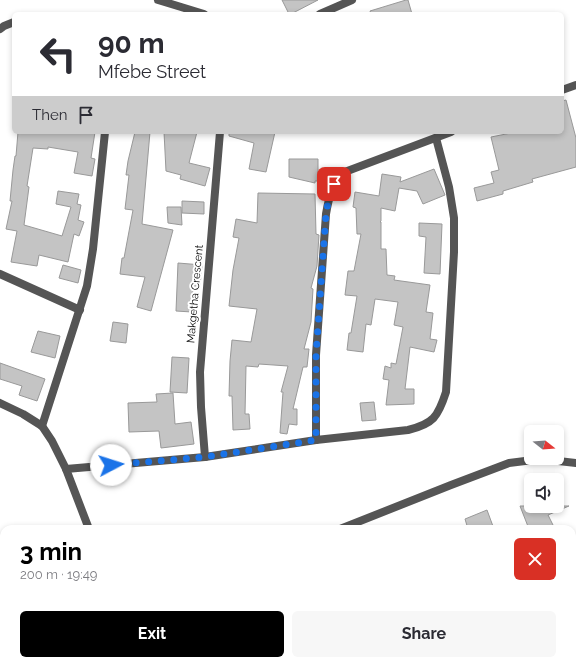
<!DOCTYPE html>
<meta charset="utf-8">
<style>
:root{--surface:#fff;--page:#f7f7f7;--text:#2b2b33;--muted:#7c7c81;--accent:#000}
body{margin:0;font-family:Raleway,sans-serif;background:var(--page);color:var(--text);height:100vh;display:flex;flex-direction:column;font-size:15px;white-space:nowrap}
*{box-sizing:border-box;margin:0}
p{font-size:13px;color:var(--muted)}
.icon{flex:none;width:22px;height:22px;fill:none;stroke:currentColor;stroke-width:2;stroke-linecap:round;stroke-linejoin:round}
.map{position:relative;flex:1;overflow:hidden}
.panel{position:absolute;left:0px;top:525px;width:576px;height:140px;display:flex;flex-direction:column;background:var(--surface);border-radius:12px 12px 0 0;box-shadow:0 2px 6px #0003}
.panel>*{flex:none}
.hud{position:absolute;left:12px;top:12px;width:552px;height:122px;border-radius:6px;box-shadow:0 2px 6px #0003;background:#fff;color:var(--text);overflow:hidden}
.needle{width:26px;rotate:107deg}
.buttons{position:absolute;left:524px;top:425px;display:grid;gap:8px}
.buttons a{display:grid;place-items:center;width:40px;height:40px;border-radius:6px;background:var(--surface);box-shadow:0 2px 6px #0003;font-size:20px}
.pin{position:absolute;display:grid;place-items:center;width:34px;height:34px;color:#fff;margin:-17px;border-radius:8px;box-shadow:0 2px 6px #0006}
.me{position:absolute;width:44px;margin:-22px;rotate:85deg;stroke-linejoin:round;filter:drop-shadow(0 0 3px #0008)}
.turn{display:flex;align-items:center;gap:14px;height:84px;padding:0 20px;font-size:18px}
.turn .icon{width:52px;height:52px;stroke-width:2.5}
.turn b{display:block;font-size:28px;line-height:34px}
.then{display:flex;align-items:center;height:38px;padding:0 20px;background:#0003;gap:8px;font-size:15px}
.round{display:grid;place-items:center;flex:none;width:42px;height:42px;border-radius:6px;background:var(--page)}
.headline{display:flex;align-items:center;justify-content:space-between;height:68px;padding:0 20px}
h1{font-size:24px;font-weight:700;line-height:30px;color:var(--accent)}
.cta{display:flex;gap:8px;margin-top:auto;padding:8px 20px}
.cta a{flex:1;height:46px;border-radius:6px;background:var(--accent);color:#fff;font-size:16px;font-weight:700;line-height:46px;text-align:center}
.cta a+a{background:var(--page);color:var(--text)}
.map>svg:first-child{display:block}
</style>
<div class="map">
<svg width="576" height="665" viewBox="0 0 576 665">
<rect width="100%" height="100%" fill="#fff"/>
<g fill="#c4c4c4" stroke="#999">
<path d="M282 0H318L291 14H289Z"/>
<path d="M406 0H408L412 14H371L370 11Z"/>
<path d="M566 100 576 138V167L532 179 533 182 503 191V194L477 201 474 188 494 183 491 172 499 170 491 137 516 132H562V101Z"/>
<path d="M18 132H95L91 158 95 159 92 176 74 173 78 152 48 147V149L33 148 27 186 29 187 24 225 62 236 71 207 56 204 58 191 79 194 77 204 81 205 78 220 84 222 79 236 74 234 68 262 39 255 37 266 11 262 17 231 6 229 12 201H10L13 170 15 156H16Z"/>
<path d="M135 132H150L142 224 173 230 151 311 137 307 145 277 120 274 122 258H124L133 210 125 209 129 175H126L128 161Z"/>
<path d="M164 132H197L189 163 210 168 205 186 180 179 181 175 166 171Z"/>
<path d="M229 132H275L266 172 249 169 254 143 229 136Z"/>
<path d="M289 159H318V181H315V183L289 177Z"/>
<path d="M434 169 445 195 423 204 417 191 399 188 395 211 381 208V221L380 222H381V249H386L387 275 395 276 394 280 430 285 426 312 433 313 430 339 437 340 434 352 410 347 405 389H414V404L386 405 389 380 383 379 385 366 391 368V363L396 364 403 327 394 325 398 302 375 299 371 325 366 324 363 352 347 350 349 333H351L357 296 345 295 348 271H354L361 234H357L356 208 353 207 355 192 379 196 382 174 401 177 400 182Z"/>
<path d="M258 193 315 194 316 234 319 235 317 266 311 288 313 289 311 322 304 349H309L307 367H303L293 409H297V425L289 424 287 434 280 433 283 392H281L288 366 259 364 258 367 246 366 245 414H249L250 429 233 430 232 396H229L230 361 232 340 251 342 257 309 229 306 233 270 239 238 233 237 236 219 257 223Z"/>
<path d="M182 201 204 202V214L182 213Z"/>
<path d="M167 207H181L182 225 168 223Z"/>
<path d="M419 223 442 224 440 274 424 273 426 237 419 236Z"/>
<path d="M178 263 202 265 200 286H193L192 312 176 311Z"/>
<path d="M63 265 81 270 78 283 59 278Z"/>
<path d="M113 322 128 324 126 343 110 341Z"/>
<path d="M38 331 60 336 55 358 31 352Z"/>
<path d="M172 357 189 358 187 393 170 392Z"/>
<path d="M0 363 45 379 37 401 19 395 22 386 0 379Z"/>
<path d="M173 393 175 424 191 422 194 444 161 448 159 431 129 432 128 403 157 402 156 394Z"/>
<path d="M374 402 376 420 362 421 360 403Z"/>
<path d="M520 506H569L548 515 555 529H529Z"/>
<path d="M487 510 494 529H468L465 519Z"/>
</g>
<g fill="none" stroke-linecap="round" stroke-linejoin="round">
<g stroke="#555" stroke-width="8">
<path d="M158 0 204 14"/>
<path d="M320 14 352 0"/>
<path d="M0 29 4 26 14 22"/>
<path d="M562 90 576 85"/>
<path d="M0 274 80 310"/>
<path d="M0 403 23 414 42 426 52 441 66 469 89 529"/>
<path d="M42 426 87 286 93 249 105 132"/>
<path d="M316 440V355L326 214C329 196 332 187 342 173L451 132"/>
<path d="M205 457 201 407 200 372 220 132"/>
<path d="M66 469 205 457 316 440 408 430C433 424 438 417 446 392L454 252V218L449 187 436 138"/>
<path d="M340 529 451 485 509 463 541 459 576 463"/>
<path d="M572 567 576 565"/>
<path d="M143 661 145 665"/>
<path d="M318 665 329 661"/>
</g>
</g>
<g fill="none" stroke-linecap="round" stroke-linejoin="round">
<path stroke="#1a73e8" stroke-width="7" stroke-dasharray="0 12.6" d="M111 465 205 457 316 440V355L326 214 329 197 334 184"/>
</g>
<g text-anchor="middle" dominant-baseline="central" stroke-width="4" stroke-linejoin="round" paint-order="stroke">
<g font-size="11" fill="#000" stroke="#fff">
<text transform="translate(195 294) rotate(-85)">Makgetha Crescent</text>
</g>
</g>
</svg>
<div class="buttons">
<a><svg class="needle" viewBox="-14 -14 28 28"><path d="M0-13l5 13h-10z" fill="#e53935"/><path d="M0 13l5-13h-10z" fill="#7c7c81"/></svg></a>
<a><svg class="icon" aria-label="sound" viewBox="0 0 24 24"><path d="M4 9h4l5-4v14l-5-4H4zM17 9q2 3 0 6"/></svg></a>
</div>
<div class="pin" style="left:334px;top:184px;background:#d93025"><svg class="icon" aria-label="arrive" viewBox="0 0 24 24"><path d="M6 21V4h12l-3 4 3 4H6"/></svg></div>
<svg class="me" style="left:111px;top:465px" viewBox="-20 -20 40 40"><circle r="19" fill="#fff"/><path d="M0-13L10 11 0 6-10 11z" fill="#1a73e8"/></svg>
<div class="hud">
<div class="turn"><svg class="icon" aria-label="left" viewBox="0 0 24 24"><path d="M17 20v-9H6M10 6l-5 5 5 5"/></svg><div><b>90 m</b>Mfebe Street</div></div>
<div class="then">Then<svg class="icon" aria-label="arrive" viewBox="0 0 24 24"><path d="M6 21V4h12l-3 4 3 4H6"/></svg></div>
</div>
<section class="panel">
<div class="headline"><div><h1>3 min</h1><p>200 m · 19:49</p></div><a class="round" style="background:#d93025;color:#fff"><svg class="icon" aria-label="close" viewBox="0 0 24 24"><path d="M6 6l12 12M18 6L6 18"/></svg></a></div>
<div class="cta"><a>Exit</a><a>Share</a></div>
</section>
</div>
